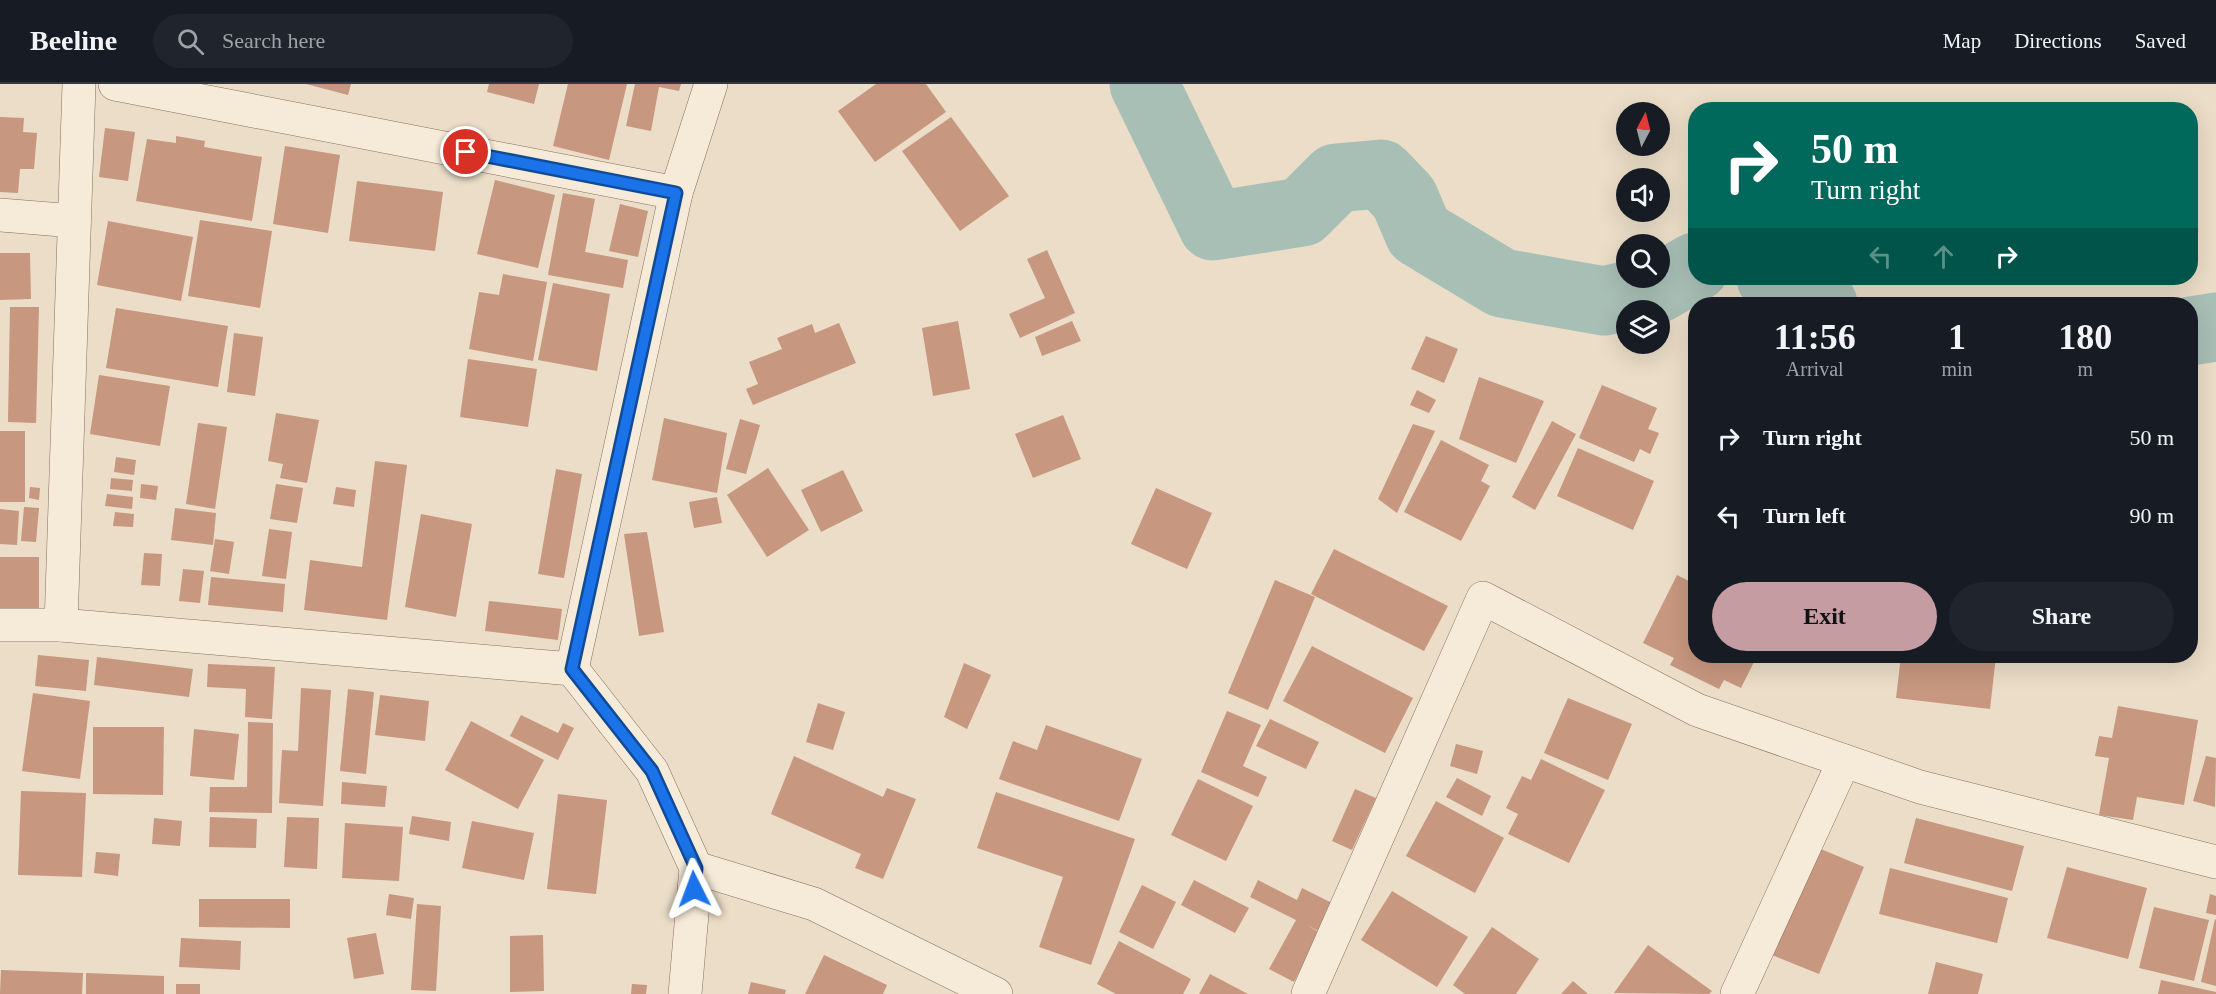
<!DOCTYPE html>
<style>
:root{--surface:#171b24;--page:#20242c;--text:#f1f3f6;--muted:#9ea1a6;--line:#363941;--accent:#c59ca2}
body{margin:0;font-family:Georgia,serif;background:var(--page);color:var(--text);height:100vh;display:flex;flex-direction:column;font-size:22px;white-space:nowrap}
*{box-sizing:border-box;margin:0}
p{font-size:20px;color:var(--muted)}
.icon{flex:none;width:33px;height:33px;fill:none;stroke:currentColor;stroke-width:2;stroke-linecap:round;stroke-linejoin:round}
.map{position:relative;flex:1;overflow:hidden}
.drawer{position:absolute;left:1688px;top:213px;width:510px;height:366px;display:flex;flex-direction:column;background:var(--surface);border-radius:24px;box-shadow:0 6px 24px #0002}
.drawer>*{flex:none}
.guide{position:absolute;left:1688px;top:18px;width:510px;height:183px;border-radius:24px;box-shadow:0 6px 24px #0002;background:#00695c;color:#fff;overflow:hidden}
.needle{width:39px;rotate:7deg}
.tools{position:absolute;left:1616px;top:18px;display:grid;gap:12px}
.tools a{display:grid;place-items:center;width:54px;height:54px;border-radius:50%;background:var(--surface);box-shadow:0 6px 24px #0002;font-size:30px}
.pin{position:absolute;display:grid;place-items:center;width:51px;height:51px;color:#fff;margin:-26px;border:3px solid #fff;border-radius:50%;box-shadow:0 2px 6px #0007}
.me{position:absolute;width:66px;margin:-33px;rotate:357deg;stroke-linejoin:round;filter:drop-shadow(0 0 4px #0008)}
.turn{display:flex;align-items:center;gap:21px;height:126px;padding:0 24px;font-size:27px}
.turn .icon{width:78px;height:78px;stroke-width:2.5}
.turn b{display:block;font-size:42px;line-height:51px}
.lanes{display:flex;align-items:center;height:57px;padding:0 24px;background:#0003;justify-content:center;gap:30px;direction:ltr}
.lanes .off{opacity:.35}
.eta{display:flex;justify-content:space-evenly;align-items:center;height:102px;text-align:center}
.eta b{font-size:36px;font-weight:700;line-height:42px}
.button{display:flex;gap:12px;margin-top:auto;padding:12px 24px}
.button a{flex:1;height:69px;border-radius:36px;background:var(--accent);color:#111;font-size:24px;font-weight:700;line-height:69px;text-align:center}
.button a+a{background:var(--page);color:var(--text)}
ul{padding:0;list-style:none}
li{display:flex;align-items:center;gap:18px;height:78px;padding:0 24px}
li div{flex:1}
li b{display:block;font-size:22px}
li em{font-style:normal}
header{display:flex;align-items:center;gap:36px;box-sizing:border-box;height:84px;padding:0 30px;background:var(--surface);border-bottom:2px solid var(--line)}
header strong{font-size:28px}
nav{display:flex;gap:33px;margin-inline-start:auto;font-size:21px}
.search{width:420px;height:54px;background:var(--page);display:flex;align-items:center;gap:15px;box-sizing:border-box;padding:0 21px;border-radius:33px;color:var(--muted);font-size:22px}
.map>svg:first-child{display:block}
</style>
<header>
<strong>Beeline</strong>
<div class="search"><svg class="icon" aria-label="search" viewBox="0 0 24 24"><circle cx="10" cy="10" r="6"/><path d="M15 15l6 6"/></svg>Search here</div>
<nav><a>Map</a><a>Directions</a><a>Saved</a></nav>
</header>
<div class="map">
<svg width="2216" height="910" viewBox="0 0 2216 910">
<rect width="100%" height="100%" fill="#ebddc7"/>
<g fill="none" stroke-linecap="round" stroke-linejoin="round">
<g stroke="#a8bfb6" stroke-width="69">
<path d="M1144 0 1213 142 1302 128 1336 94 1381 90 1404 114 1419 149 1502 199 1604 217 1657 205 1695 183"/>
<path d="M1771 194 1823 220"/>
<path d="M2190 247 2216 243"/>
</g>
</g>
<g fill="#c7977f">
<path d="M306 0H351L348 11Z"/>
<path d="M489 0H539L534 20 487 8Z"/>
<path d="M568 0H627L609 76 553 62Z"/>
<path d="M635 0H681L679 7 659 3 651 47 626 42Z"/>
<path d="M876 0H926L946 28 875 78 838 27Z"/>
<path d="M0 33 24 34 23 48 37 49 34 85H20L18 109 0 108Z"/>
<path d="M951 33 1009 112 960 147 902 67Z"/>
<path d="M105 44 135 48 128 97 99 93Z"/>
<path d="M176 52 205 57 204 63 262 73 252 137 136 117 147 55 176 59Z"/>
<path d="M285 62 340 71 328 149 273 140Z"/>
<path d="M495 96 555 111 538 184 477 170Z"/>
<path d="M357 97 443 108 435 167 349 157Z"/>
<path d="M563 109 595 115 585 168 628 176 623 204 548 191Z"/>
<path d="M620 120 648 127 638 173 609 167Z"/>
<path d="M200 136 272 147 260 224 188 212Z"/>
<path d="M108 137 193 153 181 217 97 201Z"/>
<path d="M1047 166 1075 229 1020 254 1009 230 1045 214 1027 175Z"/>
<path d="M0 169H30L31 215 0 216Z"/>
<path d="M503 190 547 198 533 277 469 265 479 208 499 211Z"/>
<path d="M553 199 610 210 597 287 538 276Z"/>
<path d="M10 223H39L36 339 8 338Z"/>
<path d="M116 224 228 242 218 303 106 284Z"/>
<path d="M958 237 970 305 933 312 922 244Z"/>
<path d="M1072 237 1081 257 1042 272 1035 253Z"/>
<path d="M839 239 856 279 753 321 746 305 758 300 749 278 782 265 777 254 812 240 815 249Z"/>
<path d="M234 249 263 253 255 312 227 308Z"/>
<path d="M1426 252 1458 265 1444 299 1411 285Z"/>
<path d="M468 275 537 285 528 343 460 333Z"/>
<path d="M99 291 170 302 160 362 90 350Z"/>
<path d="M1479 293 1544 317 1516 379 1459 355Z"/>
<path d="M1602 301 1657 324 1648 345 1659 349 1650 370 1640 365 1634 378 1579 354Z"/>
<path d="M1417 306 1436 316 1429 329 1410 321Z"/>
<path d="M276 329 319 336 307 399 280 394 283 380 268 377Z"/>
<path d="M1063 331 1081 375 1033 394 1015 350Z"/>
<path d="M664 334 727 349 717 409 652 396Z"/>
<path d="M740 335 760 341 746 390 726 385Z"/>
<path d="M1552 337 1576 350 1535 426 1512 413Z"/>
<path d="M198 339 227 343 215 425 186 420Z"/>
<path d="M1413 340 1435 347 1397 429 1378 415Z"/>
<rect x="0" y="347" width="25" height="71"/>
<path d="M1441 356 1489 381 1481 397 1490 402 1461 457 1404 428Z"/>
<path d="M1578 364 1654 397 1633 446 1557 412Z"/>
<path d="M116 373 136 376 134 391 114 388Z"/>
<path d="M375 377 407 381 387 536 304 526 310 476 362 483Z"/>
<path d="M768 384 809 446 767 473 727 411Z"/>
<path d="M556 385 582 390 564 494 538 490Z"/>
<path d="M843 386 863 427 821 448 801 406Z"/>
<path d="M111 394 133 396 132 407 110 405Z"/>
<path d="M141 400 158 402 156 416 140 414Z"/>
<path d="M276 400 303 404 297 439 270 435Z"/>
<path d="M30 403 40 404 39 416 29 414Z"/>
<path d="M336 403 356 406 354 423 333 420Z"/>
<path d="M1156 404 1212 429 1187 485 1131 460Z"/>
<path d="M107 410 133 413 132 425 105 422Z"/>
<path d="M717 413 722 439 694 444 689 418Z"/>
<path d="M24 423 39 424 36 458 21 457Z"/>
<path d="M175 424 216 429 213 461 171 456Z"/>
<path d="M0 425 19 427 17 461 0 460Z"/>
<path d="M115 428 134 430 133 443 113 442Z"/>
<path d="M421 430 472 440 456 533 405 523Z"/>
<path d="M269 445 292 448 286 495 262 492Z"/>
<path d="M647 448 664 548 639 552 624 450Z"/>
<path d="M215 455 234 458 229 490 210 487Z"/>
<path d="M1334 465 1448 522 1424 567 1311 510Z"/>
<path d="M144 469 162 470 160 502 141 501Z"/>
<rect x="0" y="473" width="39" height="52"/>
<path d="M183 485 204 487 200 519 179 517Z"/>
<path d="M1677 491 1695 500V572H1757L1741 604 1724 596 1719 605 1670 581 1674 574 1643 559Z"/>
<path d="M211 493 285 500 283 528 208 521Z"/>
<path d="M1275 496 1315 513 1268 626 1228 609Z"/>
<path d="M489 517 562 525 558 556 485 547Z"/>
<path d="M1312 562 1413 614 1385 669 1283 617Z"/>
<path d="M38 571 89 576 86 607 35 602Z"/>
<path d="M1901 572H1996L1990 625 1896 614Z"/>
<path d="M97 573 193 585 189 613 94 601Z"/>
<path d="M964 579 991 591 967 645 944 633Z"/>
<path d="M208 580 275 583 272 635 245 633 246 605 207 603Z"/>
<path d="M301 604 331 606 323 722 279 719 282 666 298 667Z"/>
<path d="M348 605 374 608 366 690 340 687Z"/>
<path d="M33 609 90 617 80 695 22 687Z"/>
<path d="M380 611 429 617 425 657 375 651Z"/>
<path d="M1568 614 1632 640 1608 696 1544 669Z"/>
<path d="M818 619 845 628 833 666 806 658Z"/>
<path d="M2118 622 2198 636 2184 721 2137 713 2133 736 2099 731 2109 674 2095 672 2099 652 2112 654Z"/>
<path d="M1227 627 1261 641 1243 682 1267 693 1258 713 1201 688Z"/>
<path d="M521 631 558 649 563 639 574 644 558 676 510 652Z"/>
<path d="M1270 635 1319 658 1306 685 1256 662Z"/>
<path d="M471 637 544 676 518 725 445 686Z"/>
<path d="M248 638 273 639 272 729 209 728 210 703H247Z"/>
<path d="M1046 641 1142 675 1119 737 999 695 1013 657 1037 666Z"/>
<path d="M93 643H164L163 711 93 710Z"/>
<path d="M194 645 239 650 234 696 190 692Z"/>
<path d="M1456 660 1483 667 1477 690 1450 682Z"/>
<path d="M794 672 883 713 887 704 916 715 883 795 855 784 861 770 771 730Z"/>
<path d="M2206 672 2216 674 2215 723 2193 717Z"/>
<path d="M1541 675 1605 706 1569 779 1508 750 1518 730 1506 724 1522 692 1531 696Z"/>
<path d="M1457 694 1491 712 1482 732 1446 713Z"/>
<path d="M1198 695 1253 722 1226 777 1171 751Z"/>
<path d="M342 698 387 702 385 723 341 720Z"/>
<path d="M1355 705 1376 714 1352 766 1332 757Z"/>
<path d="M21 707 86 709 82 793 18 791Z"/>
<path d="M996 708 1135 755 1091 881 1039 863 1063 793 977 764Z"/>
<path d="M558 710 607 716 596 810 547 805Z"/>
<path d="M1436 717 1504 754 1475 809 1406 772Z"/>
<path d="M412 732 451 738 449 757 409 750Z"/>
<path d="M210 733 257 735 256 764 209 763Z"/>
<path d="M287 733 319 734 317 785 284 783Z"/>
<path d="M154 734 182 737 180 762 152 760Z"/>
<path d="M1916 734 2024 762 2012 807 1904 779Z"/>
<path d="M472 737 534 749 524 796 462 784Z"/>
<path d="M345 739 403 743 399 797 342 794Z"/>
<path d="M1816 763 1864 783 1819 890 1772 871Z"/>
<path d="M96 768 120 770 118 792 94 789Z"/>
<path d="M2067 783 2147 804 2128 875 2047 854Z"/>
<path d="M1890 784 2008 814 1997 859 1879 830Z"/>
<path d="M1194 796 1249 824 1235 849 1181 821Z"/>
<path d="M1258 796 1297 816 1302 804 1334 820 1320 848 1307 841 1320 849 1294 898 1269 885 1296 836 1250 813Z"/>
<path d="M1142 801 1176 818 1153 865 1119 848Z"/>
<path d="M1392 807 1468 853 1437 903 1361 856Z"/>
<path d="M389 810 414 814 411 835 386 831Z"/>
<path d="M2210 810 2216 812V831L2206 829Z"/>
<path d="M199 815H290V844L199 843Z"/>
<path d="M417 820 441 822 436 907 411 906Z"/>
<path d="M2154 823 2209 836 2194 897 2139 884Z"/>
<path d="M2215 835 2216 836V902L2201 898Z"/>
<path d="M1492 843 1539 875 1516 910H1465L1453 901Z"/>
<path d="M376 849 384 890 354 895 347 854Z"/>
<path d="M543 851 544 907 510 908V852Z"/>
<path d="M181 854 241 857 240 886 179 883Z"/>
<path d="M1119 857 1191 895 1183 910H1116L1097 900Z"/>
<path d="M1648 861 1712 907 1709 910 1614 909Z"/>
<path d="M824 871 887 901 883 910H805Z"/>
<path d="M1936 878 1983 890 1978 910H1928Z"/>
<path d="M1 886 83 889 82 910H0Z"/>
<path d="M86 889 164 892V910H86Z"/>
<path d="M1210 890 1248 910H1199Z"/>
<path d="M2161 896 2216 908V910H2158Z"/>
<path d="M1573 897 1588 910H1561Z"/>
<path d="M751 898 786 906 785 910H748Z"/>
<rect x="176" y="900" width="24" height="10"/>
<path d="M632 900 647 901 646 910H631Z"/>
</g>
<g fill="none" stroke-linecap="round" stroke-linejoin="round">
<g stroke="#856f5d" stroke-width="34">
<g id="minor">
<path d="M79 0 61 541 572 585 652 687 696 784 685 910"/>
<path d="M115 0 676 109"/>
<path d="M0 131 74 137"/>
<path d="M0 541H61"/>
<path d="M572 585 676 109 711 0"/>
<path d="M696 784 814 820 996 910"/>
<path d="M1308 910 1483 514 1697 626 1920 703 2216 778"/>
<path d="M1737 910 1844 677"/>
</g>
</g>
<use href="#minor" stroke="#f6ebd9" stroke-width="33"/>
</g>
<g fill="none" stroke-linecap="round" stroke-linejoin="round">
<g stroke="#114b97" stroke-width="15">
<path id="route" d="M466 68 676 109 572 585 652 687 696 784 694 805"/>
</g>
<use href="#route" stroke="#1a73e8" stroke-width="10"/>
</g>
</svg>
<div class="tools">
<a><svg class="needle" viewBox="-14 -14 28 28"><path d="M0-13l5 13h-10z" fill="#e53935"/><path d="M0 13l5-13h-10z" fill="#9ea1a6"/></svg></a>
<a><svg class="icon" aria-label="sound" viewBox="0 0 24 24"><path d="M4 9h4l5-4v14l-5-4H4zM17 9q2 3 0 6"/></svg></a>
<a><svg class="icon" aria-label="search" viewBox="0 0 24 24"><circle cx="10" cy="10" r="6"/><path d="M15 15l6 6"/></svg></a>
<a><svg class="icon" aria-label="layers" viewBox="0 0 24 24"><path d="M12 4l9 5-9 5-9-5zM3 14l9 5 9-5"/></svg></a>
</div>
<div class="pin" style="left:466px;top:68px;background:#d93025"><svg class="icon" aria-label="arrive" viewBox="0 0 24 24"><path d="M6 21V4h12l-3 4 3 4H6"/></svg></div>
<svg class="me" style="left:694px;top:805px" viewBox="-20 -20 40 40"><path d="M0-17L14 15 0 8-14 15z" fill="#1a73e8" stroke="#fff" stroke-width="4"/></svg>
<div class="guide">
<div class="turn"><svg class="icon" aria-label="right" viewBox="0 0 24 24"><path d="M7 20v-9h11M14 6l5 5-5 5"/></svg><div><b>50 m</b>Turn right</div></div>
<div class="lanes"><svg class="icon off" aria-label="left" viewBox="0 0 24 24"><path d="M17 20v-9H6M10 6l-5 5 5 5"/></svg><svg class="icon off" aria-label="ahead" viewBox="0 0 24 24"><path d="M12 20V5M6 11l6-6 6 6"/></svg><svg class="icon" aria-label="right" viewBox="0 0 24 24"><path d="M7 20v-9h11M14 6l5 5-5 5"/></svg></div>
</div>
<section class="drawer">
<div class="eta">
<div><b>11:56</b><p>Arrival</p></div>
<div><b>1</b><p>min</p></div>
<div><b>180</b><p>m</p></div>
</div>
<ul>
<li><svg class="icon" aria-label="right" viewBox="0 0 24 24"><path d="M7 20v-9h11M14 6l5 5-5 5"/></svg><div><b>Turn right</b></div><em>50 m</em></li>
<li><svg class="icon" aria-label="left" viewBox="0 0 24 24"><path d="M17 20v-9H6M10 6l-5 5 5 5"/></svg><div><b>Turn left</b></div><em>90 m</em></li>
</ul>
<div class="button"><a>Exit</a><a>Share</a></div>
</section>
</div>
